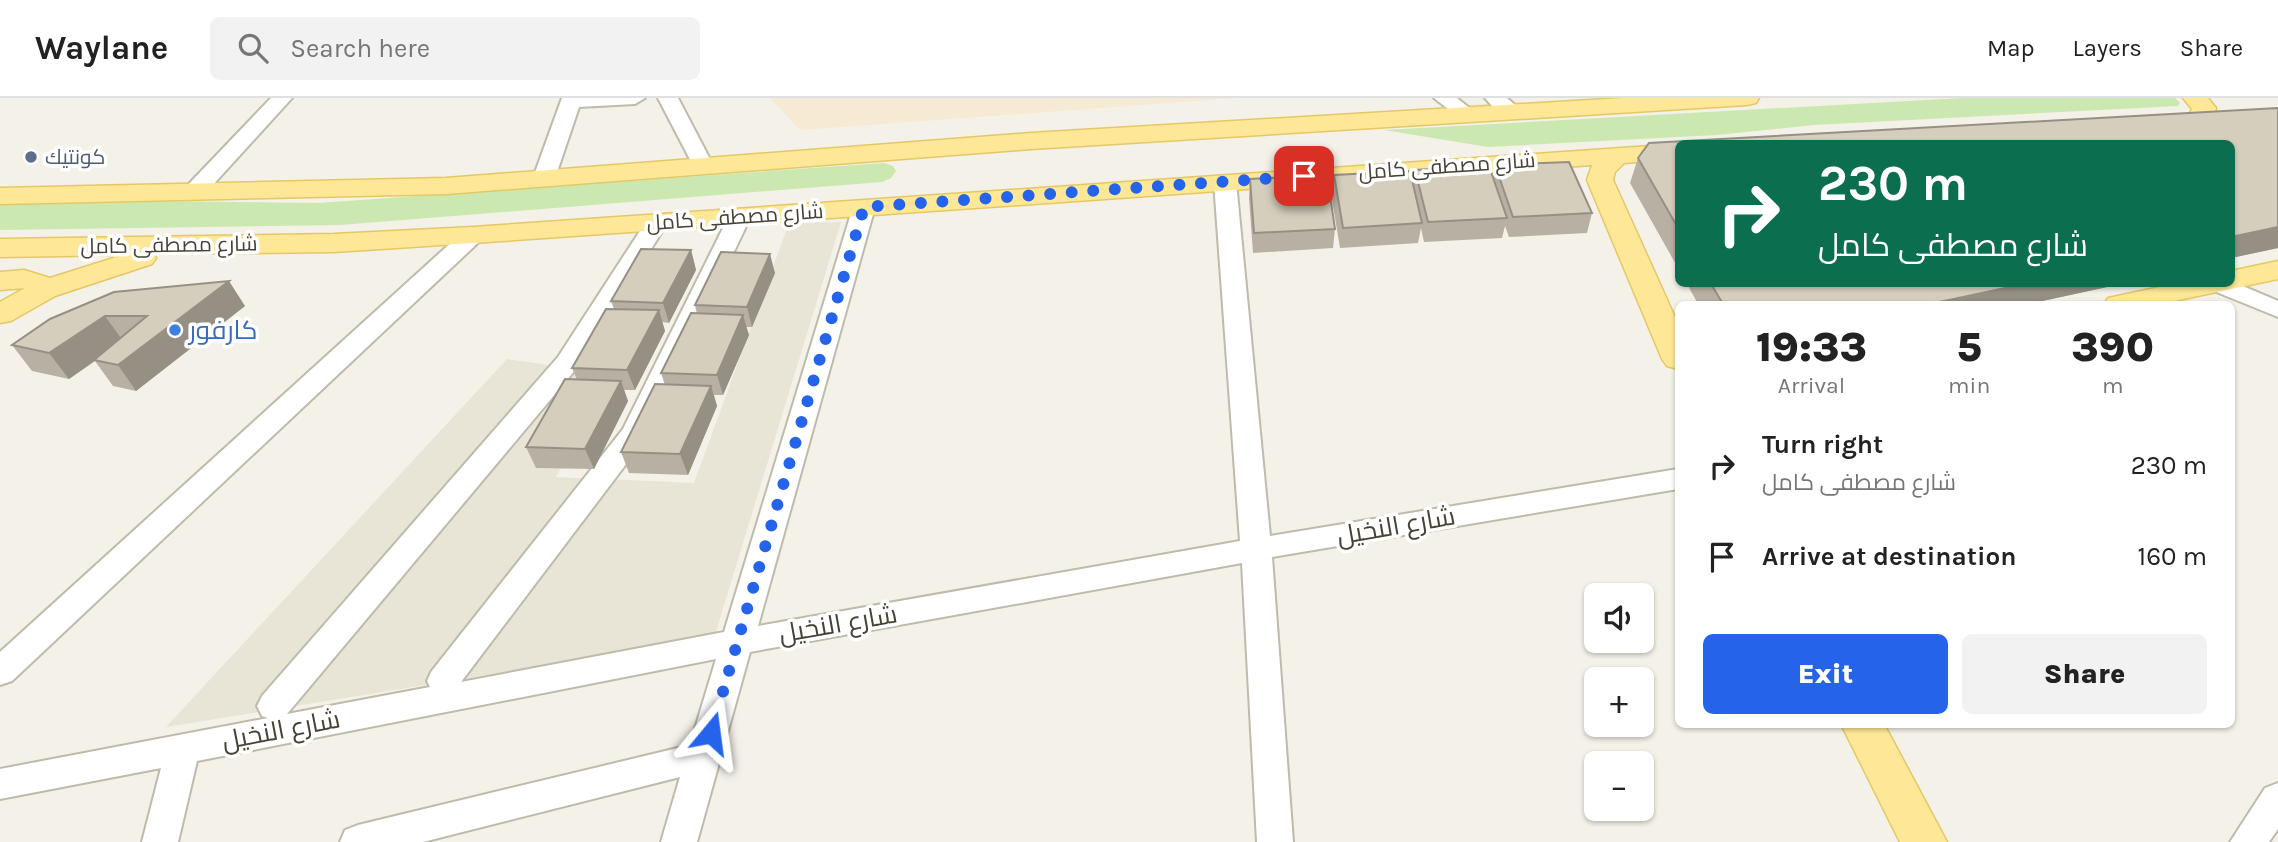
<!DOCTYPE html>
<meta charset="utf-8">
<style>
:root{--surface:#fff;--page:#f2f2f2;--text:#222;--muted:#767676;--line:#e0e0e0;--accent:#2563eb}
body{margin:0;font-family:Karla,Cairo,sans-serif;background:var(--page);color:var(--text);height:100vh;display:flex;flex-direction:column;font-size:26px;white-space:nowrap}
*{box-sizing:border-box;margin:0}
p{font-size:23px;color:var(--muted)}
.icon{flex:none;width:38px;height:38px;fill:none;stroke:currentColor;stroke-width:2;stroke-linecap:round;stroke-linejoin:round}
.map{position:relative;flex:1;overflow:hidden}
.sheet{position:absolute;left:1675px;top:203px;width:560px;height:427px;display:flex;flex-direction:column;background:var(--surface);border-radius:10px;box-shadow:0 2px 5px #0004}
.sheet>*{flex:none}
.banner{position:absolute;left:1675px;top:42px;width:560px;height:147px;border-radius:10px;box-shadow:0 2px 5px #0004;background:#0b6e4f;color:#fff;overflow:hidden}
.controls{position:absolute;left:1584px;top:485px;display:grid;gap:14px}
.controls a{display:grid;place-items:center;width:70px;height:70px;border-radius:10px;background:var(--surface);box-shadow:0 2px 5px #0004;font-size:35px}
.pin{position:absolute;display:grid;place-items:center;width:60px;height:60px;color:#fff;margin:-30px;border-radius:14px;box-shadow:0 4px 10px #0006}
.me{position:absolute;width:77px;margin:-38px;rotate:16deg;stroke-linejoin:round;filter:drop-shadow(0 0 5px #0008)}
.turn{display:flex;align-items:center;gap:24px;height:147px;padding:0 28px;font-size:32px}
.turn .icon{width:91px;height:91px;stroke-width:2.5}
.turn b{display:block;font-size:49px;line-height:60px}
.eta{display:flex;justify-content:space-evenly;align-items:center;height:119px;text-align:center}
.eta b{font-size:42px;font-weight:800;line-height:49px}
.button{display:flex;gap:14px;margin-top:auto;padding:14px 28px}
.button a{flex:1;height:80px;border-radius:10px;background:var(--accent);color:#fff;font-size:28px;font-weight:800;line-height:80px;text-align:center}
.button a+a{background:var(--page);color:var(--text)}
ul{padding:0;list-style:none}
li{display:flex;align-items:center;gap:21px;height:91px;padding:0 28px}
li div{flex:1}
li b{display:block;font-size:26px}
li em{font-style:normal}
header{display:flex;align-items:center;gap:42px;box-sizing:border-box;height:98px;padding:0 35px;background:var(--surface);border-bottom:2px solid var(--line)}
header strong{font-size:33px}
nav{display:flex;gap:38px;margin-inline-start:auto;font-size:24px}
.search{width:490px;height:63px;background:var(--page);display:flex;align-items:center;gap:18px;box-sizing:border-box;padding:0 24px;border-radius:10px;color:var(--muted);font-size:26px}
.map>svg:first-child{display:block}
</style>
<header>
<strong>Waylane</strong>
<div class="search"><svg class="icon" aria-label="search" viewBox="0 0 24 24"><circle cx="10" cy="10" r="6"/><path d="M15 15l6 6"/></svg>Search here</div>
<nav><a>Map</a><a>Layers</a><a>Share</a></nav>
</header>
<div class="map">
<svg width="2278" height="744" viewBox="0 0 2278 744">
<rect width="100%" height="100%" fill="#f4f1e8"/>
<path fill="#e8e4d6" d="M841 124 714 540 166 629 507 261 608 275 556 379 694 385 789 125Z"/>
<path fill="#f6ead3" d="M770 0H1236L800 32Z"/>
<g fill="#cbe8b1">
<path d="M1962 0H2175L2180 5 2178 8 1814 27 1717 37 1488 49 1384 32Z"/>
<path d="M884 65 893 68 896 73 891 80 882 84 340 127 0 132V107L162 103 318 105Z"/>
</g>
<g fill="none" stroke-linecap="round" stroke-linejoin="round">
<g stroke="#bfbaaa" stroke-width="4">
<g id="minor">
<path d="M271 0H292L201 100H185L182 95 185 90Z"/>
<path d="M562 0H645L635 6 579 9 555 80 552 85H536L533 80Z"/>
<path d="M658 0H678L713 67 709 71H695Z"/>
<path d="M1434 0H1457L1478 17 1475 21H1461Z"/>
<path d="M1485 0H1507L1523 14 1520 18C1506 22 1494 11 1485 0Z"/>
<path d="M1225 78 1233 79 1236 84 1270 438 1678 371V391L1272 459 1293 744H1257L1242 465 750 554 697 744H661L680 679 423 744H340L345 732 358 727 690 647 716 561 197 663 178 744H142L161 670 0 701V671L268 620 262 618 257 608 262 598 558 259 649 119H665L668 124 576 271 287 616 430 589 427 583 431 574 623 331 729 118 732 113H748L751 118 645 341 461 584 724 534 853 109 856 104H872L875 109 758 528 1240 443 1214 84 1217 79Z"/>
<path d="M473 130 481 132 484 137 481 142 12 583 0 587V554L465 132Z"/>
<path d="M2231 183 2278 203V219L2209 191 2205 186Z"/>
<path d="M2278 685V731L2269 744H2230L2265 690Z"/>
</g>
</g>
<g stroke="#e4c866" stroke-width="3">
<g id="major">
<path d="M1624 0H1759L1756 5 1747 7 1031 51 446 96 0 106V90L446 80 1031 35Z"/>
<path d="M2183 0H2208L2216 10C2214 25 2204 30 2190 26L2187 21 2192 11Z"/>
<path d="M1679 46 1678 61 1624 65 1615 74 1613 82 1678 226V271L1667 268 1662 261 1587 82 1592 67 473 145 334 154 154 156 156 160 152 166 55 198 11 223 0 225V204L25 190 0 192V174L24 172 50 180 123 157 0 159V141L334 136 473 129Z"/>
<path d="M2278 163V181L2160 206H2104L2108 200 2174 186H2231V173Z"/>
<path d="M1841 626H1884L1947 744H1900Z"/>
</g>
</g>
<use href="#minor" fill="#fff" fill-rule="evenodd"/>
<use href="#major" fill="#fee897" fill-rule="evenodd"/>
</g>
<g fill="#b8b1a3">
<path d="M2278 10V150L2231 160V46H1678V170L1630 85 1638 60 1649 45Z"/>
<path d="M1495 67 1592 115 1587 135 1509 139 1505 128 1502 140 1424 144 1421 130 1418 145 1340 150 1331 96 1334 77 1413 85 1415 72 1493 79Z"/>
<path d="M1250 81 1335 131 1333 150 1253 155 1249 100Z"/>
<path d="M691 152 696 172 669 225 662 224 665 233 635 292H624L628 303 594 371 536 370 526 349 577 282 572 270 614 211 611 203Z"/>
<path d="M775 175 752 229H746L749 237 723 297H714L717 308 688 377 629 375 621 354 665 287 661 275 697 216 695 207Z"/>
<path d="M1687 186H2121L2029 206H1698Z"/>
<path d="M114 194 245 208 136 293 113 288 95 263 69 281 32 273 12 247Z"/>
</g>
<g fill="#969084">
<path d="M2278 129V150L2231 160V139Z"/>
<path d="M691 152 696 172 669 225 663 205Z"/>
<path d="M770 156 775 175 752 229 747 209Z"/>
<path d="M229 183 245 208 136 293 118 267Z"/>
<path d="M2024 186H2121L2029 206H1930Z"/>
<path d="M659 212 665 233 635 292 627 272Z"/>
<path d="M743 217 749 237 723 297 717 277Z"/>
<path d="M105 218 123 243 69 281 49 255Z"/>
<path d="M621 283 628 303 594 371 585 351Z"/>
<path d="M711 288 717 308 688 377 680 356Z"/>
</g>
<g fill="#d6cebd" stroke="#969084" stroke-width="2">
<path d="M2278 10V129L2231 139V46H1678V130L1638 60 1649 45Z"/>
<path d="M1569 64 1592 115 1513 119 1495 67Z"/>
<path d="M1489 68 1507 120 1428 124 1415 72Z"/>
<path d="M1410 73 1422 125 1343 130 1334 77Z"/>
<path d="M1327 77 1335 131 1254 135 1250 81Z"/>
<path d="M641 151 691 152 663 205 611 203Z"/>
<path d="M721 154 770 156 747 209 695 207Z"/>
<path d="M229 183 118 267 94 262 147 218H105L49 255 12 247 50 221 114 194Z"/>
<path d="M1711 186H2024L1930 206H1723Z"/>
<path d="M606 211 659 212 627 272 572 270Z"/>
<path d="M691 215 743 217 717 277 661 275Z"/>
<path d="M565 281 621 283 585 351 526 349Z"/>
<path d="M655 286 711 288 680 356 621 354Z"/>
</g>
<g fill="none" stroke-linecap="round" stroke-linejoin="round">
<path stroke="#2563eb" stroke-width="12" stroke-dasharray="0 21.6" d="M711 635 864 109 1304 78"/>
</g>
<circle fill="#5c6f8a" stroke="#fff" stroke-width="2.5" cx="31" cy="59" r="7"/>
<circle fill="#3f7fe0" stroke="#fff" stroke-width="2.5" cx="175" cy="232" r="7"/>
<g text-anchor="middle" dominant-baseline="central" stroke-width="7" stroke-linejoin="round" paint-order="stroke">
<g font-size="21" fill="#4e5e75" stroke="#fff" text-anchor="start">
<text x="45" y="59">كونتيك</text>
</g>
<g font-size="21" fill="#474236" stroke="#fff">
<text transform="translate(1447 68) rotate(-4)">شارع مصطفى كامل</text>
<text transform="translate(735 119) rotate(-4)">شارع مصطفى كامل</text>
<text transform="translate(169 147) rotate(-1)">شارع مصطفى كامل</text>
</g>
<g font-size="26" fill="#366cbe" stroke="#fff" text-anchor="start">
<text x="189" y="232">كارفور</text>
</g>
<g font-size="26" fill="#474236" stroke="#fff">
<text transform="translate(1396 428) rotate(-10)">شارع النخيل</text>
<text transform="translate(838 526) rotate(-10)">شارع النخيل</text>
<text transform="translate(281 632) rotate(-11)">شارع النخيل</text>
</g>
</g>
</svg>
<div class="controls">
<a><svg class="icon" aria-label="sound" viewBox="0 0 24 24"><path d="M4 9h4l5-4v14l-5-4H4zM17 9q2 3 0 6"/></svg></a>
<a>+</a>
<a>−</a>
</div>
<div class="pin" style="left:1304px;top:78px;background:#d93025"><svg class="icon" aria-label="arrive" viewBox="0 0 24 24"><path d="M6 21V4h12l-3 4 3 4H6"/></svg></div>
<svg class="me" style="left:711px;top:635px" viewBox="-20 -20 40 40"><path d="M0-17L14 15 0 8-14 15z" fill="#2563eb" stroke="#fff" stroke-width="4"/></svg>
<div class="banner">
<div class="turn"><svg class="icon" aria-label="right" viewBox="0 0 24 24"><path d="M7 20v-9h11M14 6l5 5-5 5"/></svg><div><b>230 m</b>شارع مصطفى كامل</div></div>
</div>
<section class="sheet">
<div class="eta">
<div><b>19:33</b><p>Arrival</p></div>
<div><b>5</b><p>min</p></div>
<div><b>390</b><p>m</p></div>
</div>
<ul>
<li><svg class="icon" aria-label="right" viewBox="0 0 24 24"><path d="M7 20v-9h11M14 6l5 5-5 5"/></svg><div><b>Turn right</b><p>شارع مصطفى كامل</p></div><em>230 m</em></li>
<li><svg class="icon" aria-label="arrive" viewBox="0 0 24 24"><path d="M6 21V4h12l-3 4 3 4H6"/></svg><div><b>Arrive at destination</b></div><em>160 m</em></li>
</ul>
<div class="button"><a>Exit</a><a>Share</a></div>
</section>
</div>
